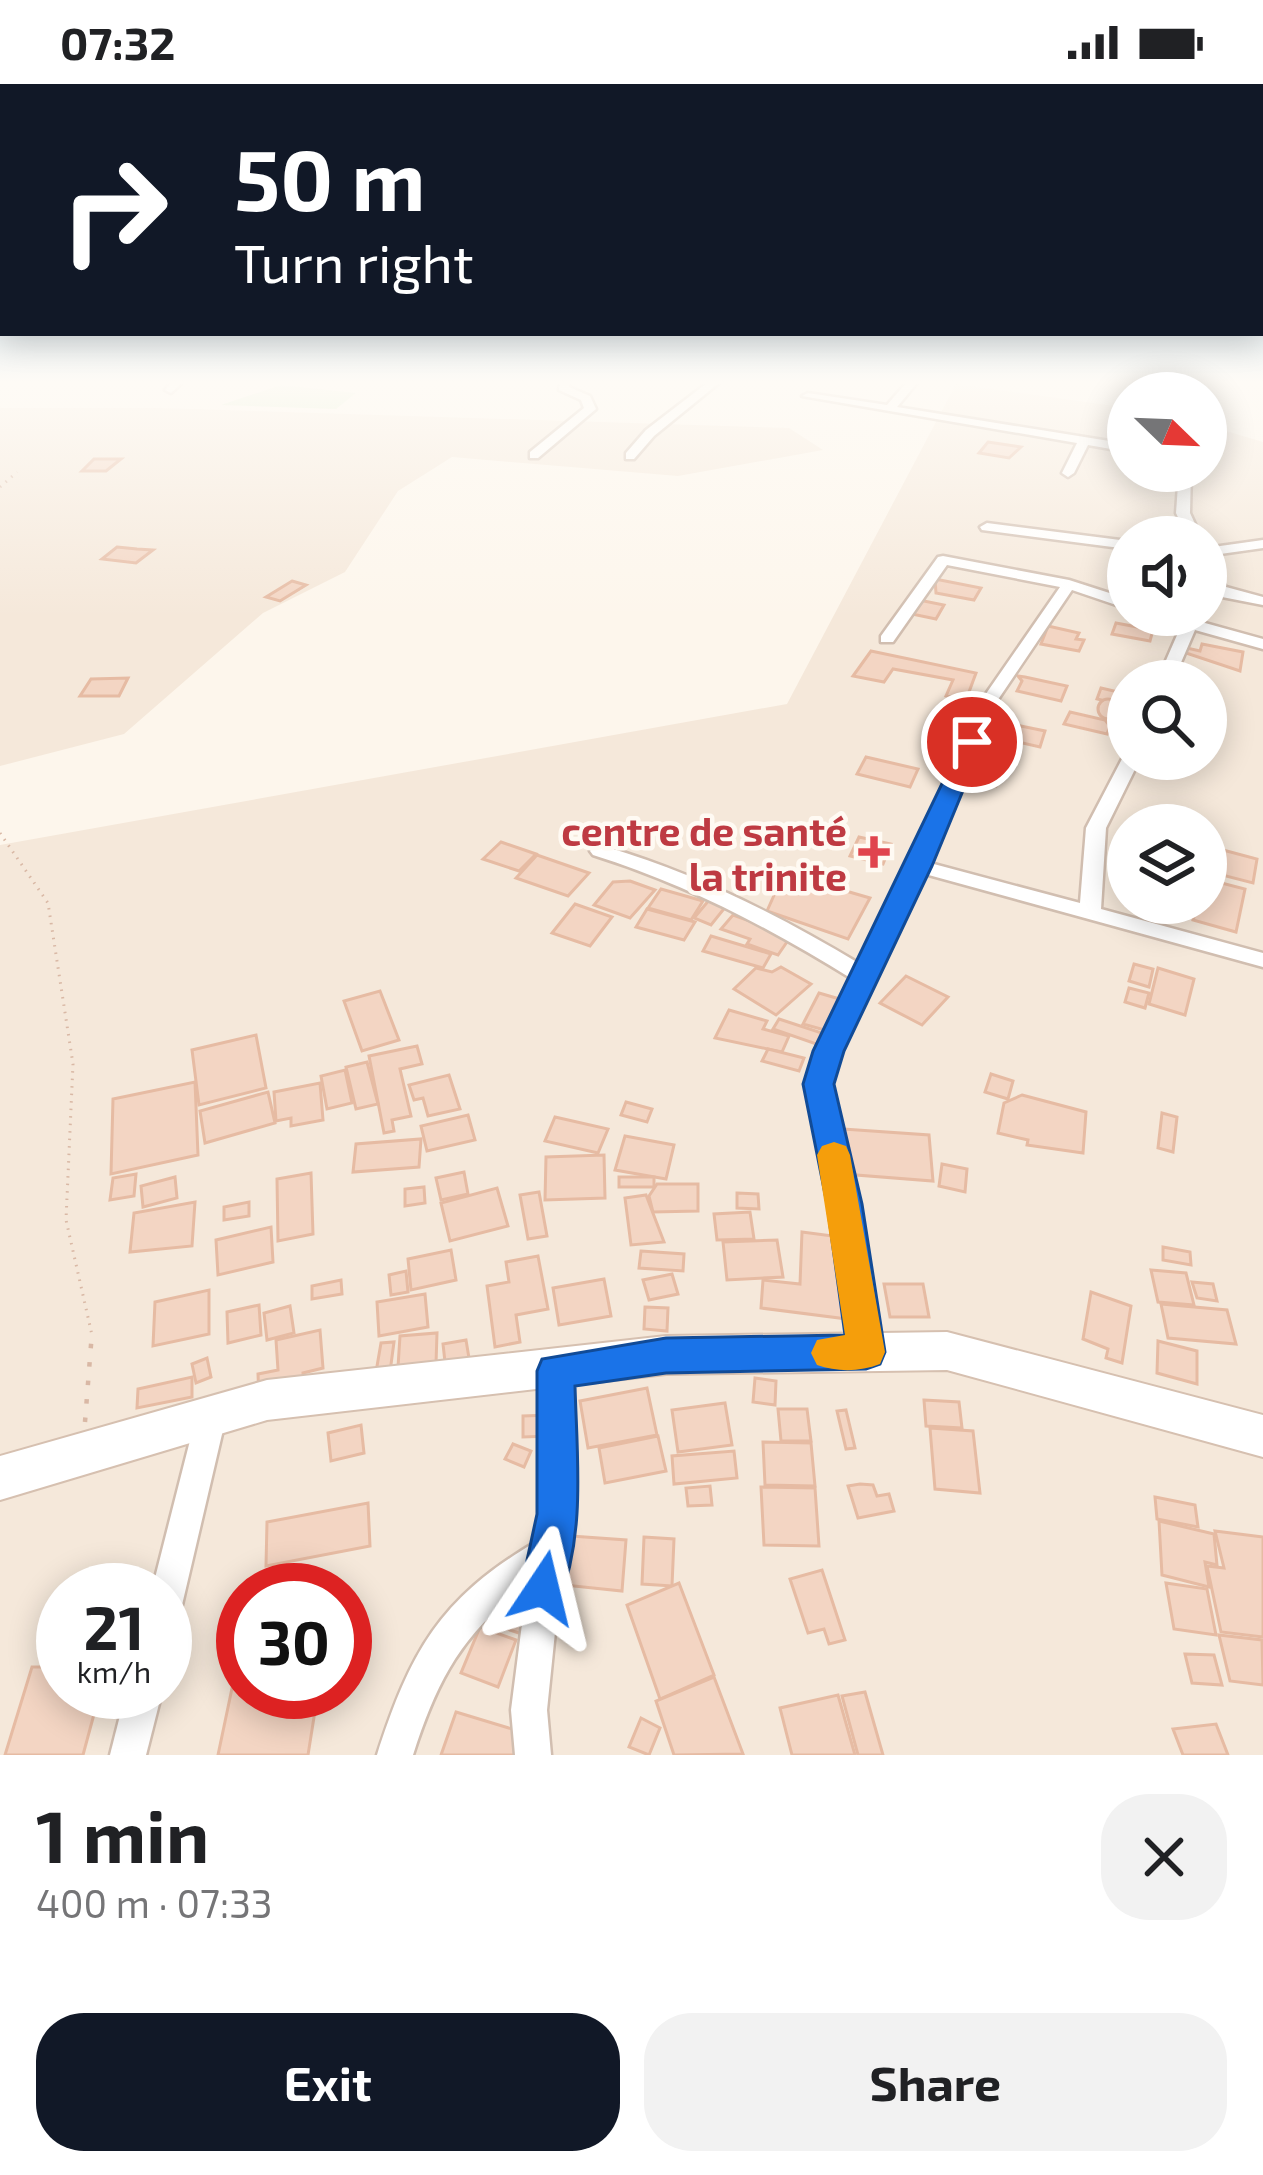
<!DOCTYPE html>
<meta charset="utf-8">
<style>
:root{--surface:#fff;--page:#f2f2f2;--text:#202124;--muted:#757577;--accent:#111827}
body{margin:0;font-family:"Exo 2",sans-serif;background:var(--page);color:var(--text);height:100vh;display:flex;flex-direction:column;font-size:45px;white-space:nowrap}
*{box-sizing:border-box;margin:0}
p{font-size:39px;color:var(--muted)}
.icon{flex:none;width:66px;height:66px;fill:none;stroke:currentColor;stroke-width:2;stroke-linecap:round;stroke-linejoin:round}
.map{position:relative;height:1671px;overflow:hidden}
.side{display:flex;flex-direction:column;background:var(--surface);flex:1}
.side>*{flex:none}
.hud{position:absolute;left:0px;top:0px;width:1263px;height:252px;box-shadow:0 6px 30px #0003;background:#111827;color:#fff;overflow:hidden}
.needle{width:78px;rotate:113deg}
.controls{position:absolute;left:1107px;top:288px;display:grid;gap:24px}
.controls a{display:grid;place-items:center;width:120px;height:120px;border-radius:50%;background:var(--surface);box-shadow:0 6px 30px #0003;font-size:60px}
.speed{position:absolute;left:36px;top:1479px;display:flex;gap:24px;font-size:60px;font-weight:700;text-align:center}
.speed>*{display:grid;place-content:center;width:156px;height:156px;border-radius:50%;background:var(--surface);box-shadow:0 6px 30px #0003;line-height:1}
.speed small{font-size:30px;font-weight:400}
.speed .limit{border:18px solid #d22;background:#fff;color:#111}
.pin{position:absolute;display:grid;place-items:center;width:102px;height:102px;color:#fff;margin:-51px;border:6px solid #fff;border-radius:50%;box-shadow:0 3px 12px #0007}
.me{position:absolute;width:132px;margin:-66px;rotate:10deg;stroke-linejoin:round;filter:drop-shadow(0 0 9px #0008)}
.turn{display:flex;align-items:center;gap:42px;height:252px;padding:0 36px;font-size:54px}
.turn .icon{width:156px;height:156px;stroke-width:2.5}
.turn b{display:block;font-size:84px;line-height:102px}
.round{display:grid;place-items:center;flex:none;width:126px;height:126px;border-radius:48px;background:var(--page)}
.summary{display:flex;align-items:center;justify-content:space-between;height:204px;padding:0 36px}
h1{font-size:72px;font-weight:700;line-height:90px}
.primary-button{display:flex;gap:24px;margin-top:auto;padding:24px 36px}
.primary-button a{flex:1;height:138px;border-radius:48px;background:var(--accent);color:#fff;font-size:48px;font-weight:700;line-height:138px;text-align:center}
.primary-button a+a{background:var(--page);color:var(--text)}
.status{display:flex;justify-content:space-between;align-items:center;height:84px;padding:0 60px;background:var(--surface);direction:ltr}
.status svg{height:33px;fill:currentColor}
.map>svg:first-child{display:block}
</style>
<div class="status"><b>07:32</b><svg viewBox="0 0 49 12"><path d="M0 12V9h3v3zM5 12V6h3v6zM10 12V3h3v9zM15 12V0h3v12zM26 1h20v11H26zM47 4h2v5h-2z"/></svg></div>
<div class="map">
<svg width="1263" height="1671" viewBox="0 0 1263 1671">
<rect width="100%" height="100%" fill="#fdf6ec"/>
<g fill="#f5e8da" fill-rule="evenodd">
<path d="M956 300 1128 324V387H1206V341L1263 358V1671H0V761L787 620ZM1128 453H1206V531H1128ZM1128 597H1206V675H1128ZM1128 741H1206V819H1128ZM63 1506H165V1608H63ZM243 1506H345V1608H243Z"/>
<path d="M0 324H158L789 344 823 366 678 392 452 373 398 407 345 488 263 529 124 650 0 682Z"/>
</g>
<path fill="#d8ecc9" d="M281 301 356 309 336 325 221 321Z"/>
<g fill="#f3d5c3" stroke="#e6bba3" stroke-width="3">
<path d="M988 358 1021 363 1009 374 979 369Z"/>
<path d="M94 375H121L106 387H82Z"/>
<path d="M117 463 137 465 153 466 136 479 102 475Z"/>
<path d="M935 495 981 504 974 516 936 509Z"/>
<path d="M292 497 306 501 280 517 266 513Z"/>
<path d="M914 515 944 521 936 535 907 529Z"/>
<path d="M1116 539 1153 546 1150 557 1112 550Z"/>
<path d="M1048 542 1079 549 1076 555 1084 556 1079 567 1041 560Z"/>
<path d="M1202 560 1243 568 1240 587 1186 569 1187 564 1200 567Z"/>
<path d="M871 567 976 589 966 616 946 612 953 596 893 585 884 598 853 592Z"/>
<path d="M1018 592 1025 593 1067 602 1061 617 1017 607 1022 597Z"/>
<path d="M128 594 119 612H80L91 595Z"/>
<path d="M1101 604 1127 610 1123 621 1097 615Z"/>
<circle cx="1108" cy="625" r="10"/>
<path d="M1070 628 1105 636 1110 642 1107 650 1064 640Z"/>
<path d="M1011 640 1045 647 1040 663 1009 656Z"/>
<path d="M993 654 1017 659 1011 676 985 672 984 658Z"/>
<path d="M866 673 918 685 910 703 857 690Z"/>
<path d="M972 675 1005 683 996 702 962 695Z"/>
<path d="M859 753 891 760 883 780 850 772Z"/>
<path d="M501 758 536 770 519 787 483 775Z"/>
<path d="M1223 766 1257 775 1253 799 1218 790Z"/>
<path d="M537 771 589 789 568 812 516 794Z"/>
<path d="M784 789 870 814 848 855 767 827Z"/>
<path d="M1206 795 1245 805 1236 848 1193 836 1198 819H1206Z"/>
<path d="M630 797 655 806 630 834 594 821 613 798Z"/>
<path d="M661 805 703 817 691 836 648 824Z"/>
<path d="M710 815 727 821 711 841 694 834Z"/>
<path d="M575 820 612 833 590 862 552 849Z"/>
<path d="M647 825 695 838 684 856 636 843Z"/>
<path d="M733 831 791 852 778 871 747 860 750 855 721 845Z"/>
<path d="M711 852 771 870 763 884 703 867Z"/>
<path d="M1134 880 1153 885 1149 903 1129 897Z"/>
<path d="M781 883 811 900 776 931 734 905 756 884 772 888Z"/>
<path d="M1158 884 1194 895 1185 931 1149 920Z"/>
<path d="M906 892 948 913 922 941 880 919Z"/>
<path d="M1129 904 1149 909 1145 924 1125 918Z"/>
<path d="M380 907 399 956 362 967 344 917Z"/>
<path d="M819 909 843 916 828 947 803 940Z"/>
<path d="M729 926 767 937 763 945 789 952 782 968 715 954Z"/>
<path d="M779 935 825 950 819 961 773 945Z"/>
<path d="M256 951 266 1004 199 1021 192 966Z"/>
<path d="M417 962 422 980 400 985 411 1032 392 1036 394 1047 384 1049 369 972Z"/>
<path d="M768 965 804 974 799 987 762 977Z"/>
<path d="M367 978 378 1020 356 1025 346 983Z"/>
<path d="M345 986 352 1019 327 1025 321 992Z"/>
<path d="M991 990 1013 997 1008 1015 985 1008Z"/>
<path d="M449 991 460 1025 428 1032 423 1014 414 1016 409 1001Z"/>
<path d="M195 998 198 1071 111 1090 113 1015Z"/>
<path d="M320 999 323 1036 291 1042V1034L276 1037 274 1008Z"/>
<path d="M268 1008 275 1039 205 1059 200 1027Z"/>
<path d="M1022 1011 1086 1028 1083 1069 1027 1061 1028 1056 998 1049 1004 1019Z"/>
<path d="M626 1018 652 1025 647 1038 621 1031Z"/>
<path d="M1162 1029 1177 1033 1173 1068 1158 1064Z"/>
<path d="M468 1031 475 1056 427 1067 421 1042Z"/>
<path d="M555 1033 608 1045 598 1069 545 1057Z"/>
<path d="M843 1045 929 1051 933 1097 844 1090Z"/>
<path d="M625 1052 674 1061 666 1095 615 1086Z"/>
<path d="M421 1055 419 1083 353 1088 356 1060Z"/>
<path d="M604 1071 605 1114 545 1116 546 1073Z"/>
<path d="M942 1080 967 1085 965 1108 939 1102Z"/>
<path d="M464 1088 468 1110 441 1116 436 1094Z"/>
<path d="M311 1089 313 1150 278 1157 277 1095Z"/>
<path d="M136 1090 134 1112 110 1116 113 1094Z"/>
<path d="M175 1093 177 1114 143 1123 141 1102Z"/>
<rect x="619" y="1093" width="35" height="10"/>
<path d="M657 1100H698V1127L653 1128 649 1112Z"/>
<path d="M424 1103 425 1119 405 1122V1105Z"/>
<path d="M497 1104 508 1142 450 1157 441 1119Z"/>
<path d="M539 1108 547 1152 528 1155 520 1111Z"/>
<path d="M737 1109 758 1110 759 1125 737 1124Z"/>
<path d="M646 1111 664 1158 631 1161 625 1114Z"/>
<path d="M195 1118 192 1162 130 1168 134 1129Z"/>
<path d="M249 1118V1132L224 1136V1123Z"/>
<path d="M750 1128 754 1155 717 1156 714 1130Z"/>
<path d="M271 1143 273 1178 218 1191 216 1156Z"/>
<path d="M802 1148 848 1154 847 1235 761 1224 763 1196 800 1200Z"/>
<path d="M777 1156 783 1193 727 1196 723 1158Z"/>
<path d="M1163 1163 1190 1168 1191 1181 1163 1176Z"/>
<path d="M451 1166 456 1196 411 1206 408 1175Z"/>
<path d="M641 1167 684 1170 683 1187 639 1184Z"/>
<path d="M538 1172 548 1225 516 1231 520 1258 495 1263 487 1202 509 1198 506 1178Z"/>
<path d="M1151 1186 1186 1189 1194 1221 1158 1218Z"/>
<path d="M406 1187 408 1208 391 1211 389 1191Z"/>
<path d="M672 1190 678 1210 649 1216 643 1196Z"/>
<path d="M604 1195 611 1232 559 1241 553 1204Z"/>
<path d="M341 1196 342 1210 312 1215V1202Z"/>
<path d="M1192 1198 1213 1200 1217 1217 1197 1214Z"/>
<path d="M884 1200H923L929 1233H890Z"/>
<path d="M209 1206V1250L153 1262 155 1218Z"/>
<path d="M1091 1208 1131 1222 1122 1279 1106 1274 1108 1265 1083 1255Z"/>
<path d="M425 1210 428 1243 379 1252 377 1218Z"/>
<path d="M1161 1220 1227 1226 1236 1260 1168 1254Z"/>
<path d="M259 1221 261 1251 228 1259 227 1228Z"/>
<path d="M290 1222 294 1249 267 1256 264 1229Z"/>
<path d="M645 1223 668 1224 667 1247 644 1245Z"/>
<path d="M320 1246 323 1284 303 1289 304 1305 259 1315 258 1290 278 1286 276 1256Z"/>
<path d="M437 1249 436 1280 398 1283 400 1252Z"/>
<path d="M466 1256 469 1274 445 1278 443 1260Z"/>
<path d="M1158 1257 1197 1267V1300L1157 1289Z"/>
<path d="M394 1258 390 1288H376L381 1259Z"/>
<path d="M207 1274 211 1293 196 1299 192 1280Z"/>
<path d="M192 1293V1313L137 1324 138 1305Z"/>
<path d="M755 1294 776 1297 775 1321 753 1318Z"/>
<path d="M647 1304 657 1351 588 1364 580 1317Z"/>
<path d="M924 1316 959 1318 962 1344 926 1342Z"/>
<path d="M725 1319 732 1361 678 1368 672 1326Z"/>
<path d="M778 1325H807L811 1357H781Z"/>
<path d="M846 1326 855 1364 846 1365 837 1327Z"/>
<path d="M550 1331V1352L523 1353V1332Z"/>
<path d="M361 1341 364 1369 331 1377 328 1349Z"/>
<path d="M930 1344 973 1347 980 1409 935 1405Z"/>
<path d="M658 1352 666 1387 605 1399 599 1364Z"/>
<path d="M763 1358 811 1359 815 1402 765 1401Z"/>
<path d="M513 1360 531 1367 524 1383 505 1375Z"/>
<path d="M734 1367 737 1394 674 1400 672 1372Z"/>
<path d="M860 1400 873 1401 877 1412 889 1410 894 1427 858 1434 848 1402Z"/>
<path d="M710 1402 712 1421 688 1422 686 1404Z"/>
<path d="M761 1403 815 1404 819 1462 764 1461Z"/>
<path d="M1155 1413 1195 1421 1198 1443 1157 1435Z"/>
<path d="M368 1419 370 1462 266 1482 267 1438Z"/>
<path d="M1159 1437 1214 1450 1217 1481 1205 1478 1209 1503 1162 1491Z"/>
<path d="M1215 1447 1263 1453V1553L1221 1548 1207 1482 1224 1484Z"/>
<path d="M571 1452 626 1456 622 1507 564 1501Z"/>
<path d="M644 1453 674 1455 672 1502 642 1500Z"/>
<path d="M822 1486 845 1556 829 1560 824 1545 808 1549 790 1495Z"/>
<path d="M679 1499 714 1591 660 1615 627 1521Z"/>
<path d="M1166 1499 1207 1505 1216 1551 1174 1545Z"/>
<path d="M513 1502 539 1511 525 1551 498 1542Z"/>
<path d="M480 1543 516 1556 498 1603 461 1589Z"/>
<path d="M1219 1551 1262 1556 1263 1601 1230 1597Z"/>
<path d="M1185 1570 1214 1571 1222 1601 1192 1599Z"/>
<path d="M239 1571 243 1608H318L308 1671H218Z"/>
<path d="M32 1583H63V1608H100L83 1671H5Z"/>
<path d="M714 1593 743 1670 674 1671 656 1617Z"/>
<path d="M865 1608 883 1671H858L842 1612Z"/>
<path d="M838 1611 855 1671H792L780 1624Z"/>
<path d="M456 1628 522 1648 515 1671H441Z"/>
<path d="M641 1634 660 1644 649 1671 629 1663Z"/>
<path d="M1216 1640 1228 1671H1183L1173 1645Z"/>
</g>
<g fill="none" stroke-linecap="round" stroke-linejoin="round">
<g stroke="#d1beb0" stroke-width="5">
<g id="street">
<path d="M171 299H182L171 309 165 306Z"/>
<path d="M560 299H570L569 303 590 312 596 325 538 374H530V368L584 324 581 316 559 306Z"/>
<path d="M707 299H719L654 352 634 375H626V369L646 346Z"/>
<path d="M906 299H917L897 323 1128 360V368L1088 361 1074 389 1068 393 1062 389 1077 359 802 312 808 309 887 321Z"/>
<path d="M1179 387H1191L1190 429 1201 453H1187L1176 429Z"/>
<path d="M987 439 1128 457V465L982 446 980 443Z"/>
<path d="M1263 456V464L1206 472V464Z"/>
<path d="M943 472 1069 496 1128 515V525L1072 506 997 617 930 779 1080 819 1086 744 1122 675 1128 670V675H1140L1106 744 1101 825 1263 869V883L925 790 840 967 831 1000 858 1120 881 1268 876 1277 866 1281 856 1277 851 1268 832 1120 807 1000 816 967 852 895C770 844 686 800 593 771L590 767 593 763H607C697 790 779 831 860 880L909 782 981 617 1060 503 947 481 893 558H881V552L938 473Z"/>
<path d="M1206 481 1211 482 1226 503 1263 513V521L1222 513 1206 499Z"/>
<path d="M1151 531H1176L1263 555V565L1195 546 1173 597H1157L1181 542Z"/>
<path d="M556 1273 566 1277 571 1287 574 1430 563 1470 547 1626 551 1671H515L511 1626 527 1501C462 1549 437 1596 413 1671H377C410 1569 439 1515 534 1459L542 1430 541 1287 546 1277Z"/>
<path d="M211 1319 222 1323 226 1333 182 1521 177 1533 165 1538V1506H152L196 1333 200 1323Z"/>
<path d="M126 1608H162L146 1671H110Z"/>
</g>
</g>
<g stroke="#d6c0b0" stroke-width="4">
<path id="secondary" d="M947 1248 1263 1331V1373L947 1286 666 1290 267 1336 0 1416V1372L267 1296 666 1252Z"/>
</g>
<g stroke="#d9b8a5" stroke-width="3" stroke-dasharray="1.5 6" stroke-linecap="butt">
<path d="M0 403 17 388"/>
<path d="M0 749 48 819 73 980 66 1136 92 1251"/>
</g>
<path stroke="#d9b8a5" stroke-width="4.5" stroke-dasharray="4.5 14" stroke-linecap="butt" d="M85 1338 92 1248"/>
<use href="#street" fill="#fff" fill-rule="evenodd"/>
<use href="#secondary" fill="#fff" fill-rule="evenodd"/>
</g>
<linearGradient id="sky" x2="0" y2="1"><stop stop-color="#97c7e8"/><stop offset="0.56" stop-color="#fefbf6"/><stop offset="1" stop-color="#fefbf6" stop-opacity="0"/></linearGradient>
<rect width="1263" height="533" fill="url(#sky)"/>
<path fill="#1a73e8" stroke="#114b97" stroke-width="3" d="M964 654 983 658 932 782 844 967 834 1000 862 1120 885 1268 880 1280 866 1285 666 1289 575 1302C577 1374 586 1451 558 1520L543 1526 527 1520 521 1504 537 1430V1287L542 1275 666 1254 845 1251 827 1120 803 1000 813 967Z"/>
<path fill="#f59e0b" d="M834 1058 846 1062 850 1071 885 1268 880 1280C860 1288 837 1288 817 1281L811 1269 817 1256 845 1251 817 1071 822 1062Z"/>
<path fill="#e0444e" stroke="#fffaf3" stroke-width="4.5" d="M868 750h12v12h12v12h-12v12h-12v-12h-12v-12h12z"/>
<g text-anchor="middle" dominant-baseline="central" stroke-width="9" stroke-linejoin="round" paint-order="stroke">
<g font-size="39" font-weight="bold" fill="#be3a42" stroke="#fffaf3" text-anchor="end">
<text x="847" y="746">centre de santé<tspan x="847" dy="45">la trinite</tspan></text>
</g>
</g>
</svg>
<div class="controls">
<a><svg class="needle" viewBox="-14 -14 28 28"><path d="M0-13l5 13h-10z" fill="#e53935"/><path d="M0 13l5-13h-10z" fill="#757577"/></svg></a>
<a><svg class="icon" aria-label="sound" viewBox="0 0 24 24"><path d="M4 9h4l5-4v14l-5-4H4zM17 9q2 3 0 6"/></svg></a>
<a><svg class="icon" aria-label="search" viewBox="0 0 24 24"><circle cx="10" cy="10" r="6"/><path d="M15 15l6 6"/></svg></a>
<a><svg class="icon" aria-label="layers" viewBox="0 0 24 24"><path d="M12 4l9 5-9 5-9-5zM3 14l9 5 9-5"/></svg></a>
</div>
<div class="speed"><div>21<small>km/h</small></div><div class="limit">30</div></div>
<div class="pin" style="left:972px;top:658px;background:#d93025"><svg class="icon" aria-label="arrive" viewBox="0 0 24 24"><path d="M6 21V4h12l-3 4 3 4H6"/></svg></div>
<svg class="me" style="left:543px;top:1504px" viewBox="-20 -20 40 40"><path d="M0-17L14 15 0 8-14 15z" fill="#1a73e8" stroke="#fff" stroke-width="4"/></svg>
<div class="hud">
<div class="turn"><svg class="icon" aria-label="right" viewBox="0 0 24 24"><path d="M7 20v-9h11M14 6l5 5-5 5"/></svg><div><b>50 m</b>Turn right</div></div>
</div>
</div>
<section class="side">
<div class="summary"><div><h1>1 min</h1><p>400 m · 07:33</p></div><a class="round"><svg class="icon" aria-label="close" viewBox="0 0 24 24"><path d="M6 6l12 12M18 6L6 18"/></svg></a></div>
<div class="primary-button"><a>Exit</a><a>Share</a></div>
</section>
